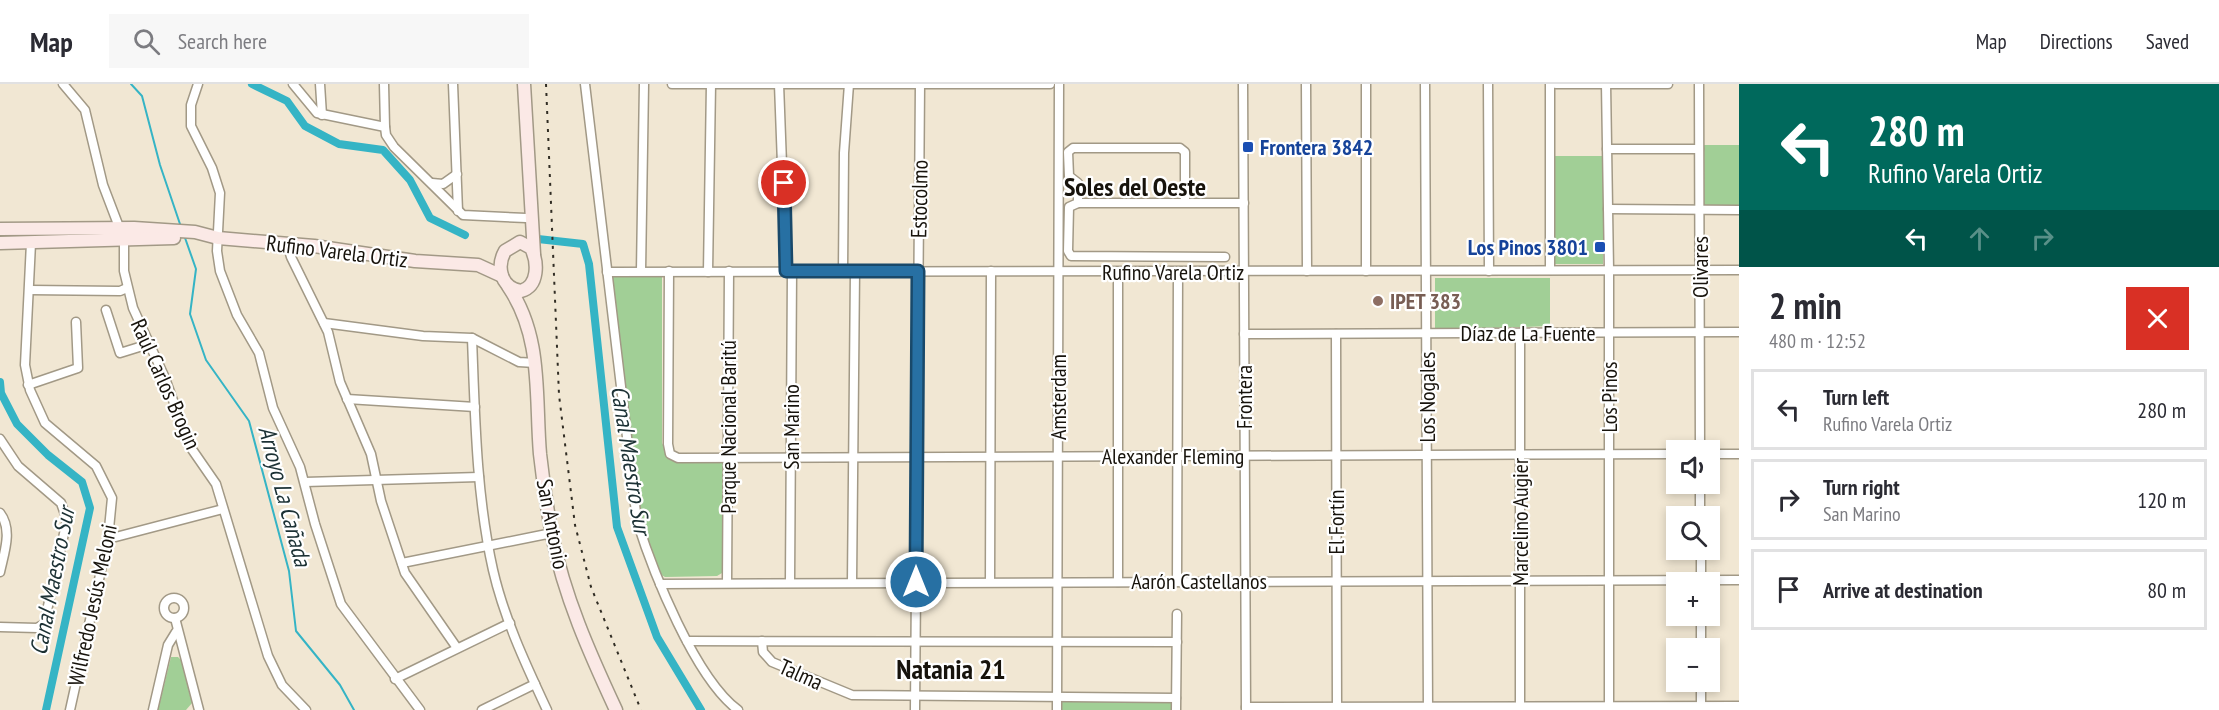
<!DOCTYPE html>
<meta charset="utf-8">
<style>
:root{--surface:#fff;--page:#f7f7f7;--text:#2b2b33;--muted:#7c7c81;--line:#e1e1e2}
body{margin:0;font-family:"PT Sans Narrow",sans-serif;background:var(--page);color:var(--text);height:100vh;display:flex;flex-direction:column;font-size:22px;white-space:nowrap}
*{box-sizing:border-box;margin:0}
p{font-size:20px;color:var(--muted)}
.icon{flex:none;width:33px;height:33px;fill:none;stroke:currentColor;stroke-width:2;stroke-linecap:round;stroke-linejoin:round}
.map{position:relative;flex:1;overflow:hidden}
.details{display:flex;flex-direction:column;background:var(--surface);width:480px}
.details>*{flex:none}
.hud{background:#00695c;color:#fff;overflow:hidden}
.fabs{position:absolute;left:1666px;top:356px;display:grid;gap:12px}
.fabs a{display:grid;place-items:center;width:54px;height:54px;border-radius:0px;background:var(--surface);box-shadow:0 3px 9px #0003;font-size:30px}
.pin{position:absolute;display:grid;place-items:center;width:51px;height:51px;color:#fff;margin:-26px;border:3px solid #fff;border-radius:50%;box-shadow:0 2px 6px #0007}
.me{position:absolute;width:66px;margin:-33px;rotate:0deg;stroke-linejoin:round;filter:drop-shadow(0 0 4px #0008)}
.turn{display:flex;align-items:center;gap:21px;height:126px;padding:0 30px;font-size:27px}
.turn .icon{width:78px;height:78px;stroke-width:2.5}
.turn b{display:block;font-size:42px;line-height:51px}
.lanes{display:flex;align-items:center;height:57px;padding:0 30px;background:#0003;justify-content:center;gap:30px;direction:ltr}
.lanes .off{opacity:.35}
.round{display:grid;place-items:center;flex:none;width:63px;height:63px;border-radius:0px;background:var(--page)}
.summary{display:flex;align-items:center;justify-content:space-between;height:102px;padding:0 30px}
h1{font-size:36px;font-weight:700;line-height:45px}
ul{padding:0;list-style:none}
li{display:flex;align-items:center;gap:18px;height:81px;margin:0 12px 9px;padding:0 18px;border:3px solid var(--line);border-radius:0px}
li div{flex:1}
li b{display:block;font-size:22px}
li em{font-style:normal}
header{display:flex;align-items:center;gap:36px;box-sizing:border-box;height:84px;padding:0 30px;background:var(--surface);border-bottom:2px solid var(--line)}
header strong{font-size:28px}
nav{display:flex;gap:33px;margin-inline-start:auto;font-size:21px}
.search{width:420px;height:54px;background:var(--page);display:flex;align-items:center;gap:15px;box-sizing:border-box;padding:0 21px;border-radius:0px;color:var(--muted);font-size:22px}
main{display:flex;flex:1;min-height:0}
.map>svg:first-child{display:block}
</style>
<header>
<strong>Map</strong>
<div class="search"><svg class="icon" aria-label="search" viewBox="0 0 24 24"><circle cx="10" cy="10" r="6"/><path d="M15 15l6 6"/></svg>Search here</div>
<nav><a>Map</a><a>Directions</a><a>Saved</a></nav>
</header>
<main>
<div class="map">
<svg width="1739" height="626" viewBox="0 0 1739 626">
<rect width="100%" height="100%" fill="#f1e7d3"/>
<g fill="#a1cf96">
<path d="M1702 61H1739V121H1703Z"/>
<rect x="1555" y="72" width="48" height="108"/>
<path d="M662 191V359L667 369 723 376 722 489 717 492 665 493 658 489 640 437 611 196 614 192Z"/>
<path d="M1435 194H1550V242L1435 246Z"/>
<path d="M171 573H178L181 576 192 619 186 626H158Z"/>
<path d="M1172 616V626H1060V618Z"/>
</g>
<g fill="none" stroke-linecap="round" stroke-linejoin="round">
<g stroke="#35b4c5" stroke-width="2">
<path d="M131 0 142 12 160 81 181 143"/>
<path d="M184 151 196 185 190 230 206 276 249 337 289 487 296 547 340 601 354 626"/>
</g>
<g stroke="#35b4c5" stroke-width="8">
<path d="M252 0 287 17 305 42 339 60 383 66 410 96 430 134 465 151"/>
<path d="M538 155 583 160 589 180 617 443 657 553 701 626"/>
<path d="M0 298 1 309 17 340 48 371 82 398 90 424 46 626"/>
</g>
<g stroke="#a29986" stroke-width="11">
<g id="minor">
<path d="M63 0 85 26 103 101 124 156V187L133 224 165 294 189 361 216 400 268 572 282 601 306 626"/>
<path d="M198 0 191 21V42L212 84 220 109 217 167 220 187 237 231 259 269 273 324 300 383 315 440 341 520 420 626"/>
<path d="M293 0 317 29 385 43 386 51 394 63 463 131 526 134"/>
<path d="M320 0 322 31"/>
<path d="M384 0 385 43"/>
<path d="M453 0 458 127"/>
<path d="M585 0 637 437C653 488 695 594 738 626"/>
<path d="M672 0H1050"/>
<path d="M779 0 786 187"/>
<path d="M1243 0 1246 626"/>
<path d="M1306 0 1307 187"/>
<path d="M1366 0V187"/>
<path d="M1425 0 1428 626"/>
<path d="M1488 0 1489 187"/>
<path d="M1550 0V186"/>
<path d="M1556 0H1668"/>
<path d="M1606 0 1609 186V626"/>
<path d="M1699 0 1700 366"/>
<path d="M1607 65H1699"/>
<path d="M432 99 443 100 457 90"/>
<path d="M1185 118V68L1180 64H1073L1068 68 1069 92 1078 99V119L1069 123 1068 167 1071 172 1225 173"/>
<path d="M1078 119H1244"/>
<path d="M1608 125 1739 126"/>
<path d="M31 159 25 281 30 306 45 339 96 382 112 414 108 455 70 626"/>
<path d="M287 159 291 173 328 248 340 298 371 370 381 417 405 489 457 564"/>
<path d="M641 187 644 0"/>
<path d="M669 187 668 360 670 370 678 374 1677 370"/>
<path d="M843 187 844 69 849 0"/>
<path d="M607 188 1739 186"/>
<path d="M708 188 711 0"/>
<path d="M30 206 120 207 127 204"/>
<path d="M106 226 120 269 149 260"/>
<path d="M324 239 423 252 472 254 519 278 535 279"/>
<path d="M1520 249V626"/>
<path d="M1244 250 1739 248"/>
<path d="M1336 250 1337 626"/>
<path d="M472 254C475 331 476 410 493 486 504 534 526 581 547 626"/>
<path d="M28 301 78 284 76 238"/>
<path d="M347 315 475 323"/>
<path d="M0 355 18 382 61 419 67 436 44 540 37 544 0 543"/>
<path d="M1710 370H1739"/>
<path d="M305 398 479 393"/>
<path d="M1700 399V432"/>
<path d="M0 429C13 446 4 469 0 488"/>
<path d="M108 455 223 425"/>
<path d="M1701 465V498"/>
<path d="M402 479 552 449"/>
<path d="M1177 497 1178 188"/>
<path d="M790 498 792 187"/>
<path d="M852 498 855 187"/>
<path d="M990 498 991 187"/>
<path d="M1118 498V188"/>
<path d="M727 499 729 187"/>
<path d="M660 500 1739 496"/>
<circle cx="174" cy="524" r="10"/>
<path d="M1701 531V564"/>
<path d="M175 534 199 626"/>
<path d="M687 557 1177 558"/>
<path d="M762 557 763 568 772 578 852 611 1176 614"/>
<path d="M395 595 510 539"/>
<path d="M1701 597V626"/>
<path d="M1246 623 1739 622"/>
<path d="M153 626 168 561 176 548"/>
<path d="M482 626 535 600"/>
<path d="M915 626 920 0"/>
<path d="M1057 626 1059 0"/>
<path d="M1176 626 1177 530"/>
</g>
</g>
<g stroke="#a29986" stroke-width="15">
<g id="secondary">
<path d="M524 0 534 170"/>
<path d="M0 145 134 144 195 148 218 154 314 162 415 177 478 181 502 192"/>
<path d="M520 158 531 164C538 178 539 202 521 207 501 204 496 183 505 167Z"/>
<path d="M0 159 174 154"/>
<path d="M508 202C543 253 535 311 540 370 543 397 547 424 552 451 564 512 590 570 616 626"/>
</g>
</g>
<use href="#minor" stroke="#fff" stroke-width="8"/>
<use href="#secondary" stroke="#fbe9e6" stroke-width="12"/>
<path stroke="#312d24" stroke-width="2" stroke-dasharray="3 6" stroke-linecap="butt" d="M546 0 559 311 575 441 591 503 641 626"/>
</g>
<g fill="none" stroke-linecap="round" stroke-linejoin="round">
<g stroke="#19496a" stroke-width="15">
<path id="route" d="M784 99 786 187H918L916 498"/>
</g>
<use href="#route" stroke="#2770a3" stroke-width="10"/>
</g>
<g fill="#1a4fb4" stroke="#fff" stroke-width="2">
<rect x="1242" y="57" width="12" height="12" rx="3"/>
<rect x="1594" y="157" width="12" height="12" rx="3"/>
</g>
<circle fill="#8d6e63" stroke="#fff" stroke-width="2" cx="1378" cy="217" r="6"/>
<g text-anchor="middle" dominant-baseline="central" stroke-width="4.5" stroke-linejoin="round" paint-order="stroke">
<g font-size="22" font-weight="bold" fill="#164399" stroke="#fff" text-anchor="start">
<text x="1260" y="63">Frontera 3842</text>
<text x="1588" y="163" text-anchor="end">Los Pinos 3801</text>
</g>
<g font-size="22" fill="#17130c" stroke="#fff">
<text transform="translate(919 115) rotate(-89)">Estocolmo</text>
<text transform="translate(337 167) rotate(7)">Rufino Varela Ortiz</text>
<text transform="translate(1700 183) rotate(-90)">Olivares</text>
<text x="1173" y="188">Rufino Varela Ortiz</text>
<text x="1528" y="249">Díaz de La Fuente</text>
<text transform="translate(166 300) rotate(66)">Raúl Carlos Brogin</text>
<text transform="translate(1058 313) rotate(-90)">Amsterdam</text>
<text transform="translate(1244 313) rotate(-90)">Frontera</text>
<text transform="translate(1427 313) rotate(-90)">Los Nogales</text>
<text transform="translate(1609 313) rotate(-90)">Los Pinos</text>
<text transform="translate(728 343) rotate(-90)">Parque Nacional Baritú</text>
<text transform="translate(791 343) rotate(-90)">San Marino</text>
<text x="1173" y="372">Alexander Fleming</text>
<text transform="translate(1336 438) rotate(-90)">El Fortín</text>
<text transform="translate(1520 438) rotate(-90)">Marcelino Augier</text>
<text transform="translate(553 440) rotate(79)">San Antonio</text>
<text x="1199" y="497">Aarón Castellanos</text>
<text transform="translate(92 521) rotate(-78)">Wilfredo Jesús Meloni</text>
<text transform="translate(801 590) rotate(24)">Talma</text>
</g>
<g font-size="22" font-weight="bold" fill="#785e54" stroke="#fff" text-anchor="start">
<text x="1390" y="217">IPET 383</text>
</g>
<g font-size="24" font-style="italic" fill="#1c3134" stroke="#fff">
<text transform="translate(631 376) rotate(81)">Canal Maestro Sur</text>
<text transform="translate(285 412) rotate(75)">Arroyo La Cañada</text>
<text transform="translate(52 497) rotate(-79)">Canal Maestro Sur</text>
</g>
<g font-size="26" font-weight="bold" fill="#17130c" stroke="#fff">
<text x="1135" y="102">Soles del Oeste</text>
</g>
<g font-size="28" font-weight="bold" fill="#17130c" stroke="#fff">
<text x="951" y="584">Natania 21</text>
</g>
</g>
</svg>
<div class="fabs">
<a><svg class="icon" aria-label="sound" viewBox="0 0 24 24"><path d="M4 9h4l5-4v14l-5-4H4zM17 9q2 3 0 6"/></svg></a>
<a><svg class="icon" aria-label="search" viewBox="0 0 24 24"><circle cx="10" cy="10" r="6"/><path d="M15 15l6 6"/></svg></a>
<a>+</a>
<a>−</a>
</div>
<div class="pin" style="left:784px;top:99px;background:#d93025"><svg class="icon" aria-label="arrive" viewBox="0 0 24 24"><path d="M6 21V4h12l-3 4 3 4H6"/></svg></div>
<svg class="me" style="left:916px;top:498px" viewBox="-20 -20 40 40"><circle r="17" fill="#2770a3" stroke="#fff" stroke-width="3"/><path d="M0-11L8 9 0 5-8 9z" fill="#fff"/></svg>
</div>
<section class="details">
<div class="hud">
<div class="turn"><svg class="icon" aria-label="left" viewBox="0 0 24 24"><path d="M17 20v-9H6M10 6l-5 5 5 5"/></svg><div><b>280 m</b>Rufino Varela Ortiz</div></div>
<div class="lanes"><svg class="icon" aria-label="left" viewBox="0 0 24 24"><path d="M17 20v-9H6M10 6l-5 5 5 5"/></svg><svg class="icon off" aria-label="ahead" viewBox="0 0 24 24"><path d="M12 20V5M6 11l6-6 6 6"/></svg><svg class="icon off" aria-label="right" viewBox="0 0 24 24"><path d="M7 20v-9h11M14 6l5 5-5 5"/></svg></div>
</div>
<div class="summary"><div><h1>2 min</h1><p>480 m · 12:52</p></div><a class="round" style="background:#d93025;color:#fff"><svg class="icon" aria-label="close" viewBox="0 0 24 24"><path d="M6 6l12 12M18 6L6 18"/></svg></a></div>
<ul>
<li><svg class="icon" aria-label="left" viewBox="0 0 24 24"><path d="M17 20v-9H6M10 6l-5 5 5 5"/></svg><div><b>Turn left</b><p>Rufino Varela Ortiz</p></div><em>280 m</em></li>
<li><svg class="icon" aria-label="right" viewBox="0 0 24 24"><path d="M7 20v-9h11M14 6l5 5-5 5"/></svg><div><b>Turn right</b><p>San Marino</p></div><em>120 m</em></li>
<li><svg class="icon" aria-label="arrive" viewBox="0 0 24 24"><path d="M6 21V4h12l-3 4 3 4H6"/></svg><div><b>Arrive at destination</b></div><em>80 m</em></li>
</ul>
</section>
</main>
